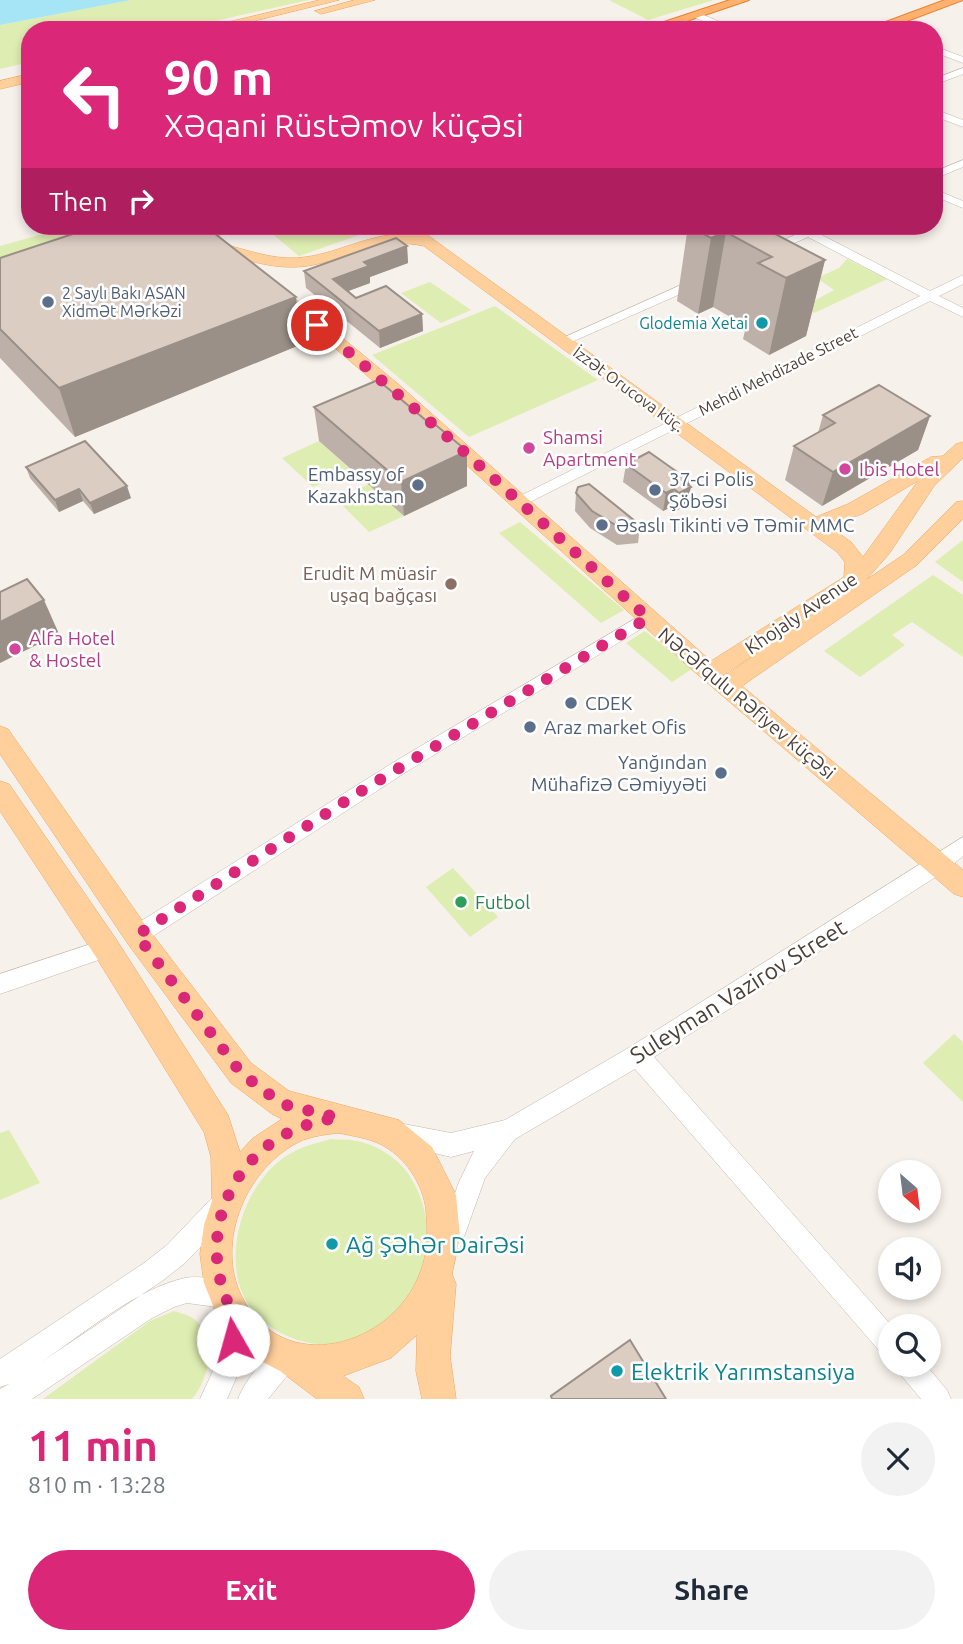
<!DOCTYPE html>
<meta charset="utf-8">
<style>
:root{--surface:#fff;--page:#f2f2f3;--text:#1f2937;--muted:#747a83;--accent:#db2777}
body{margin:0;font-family:Ubuntu,sans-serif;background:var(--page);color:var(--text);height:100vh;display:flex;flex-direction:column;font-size:26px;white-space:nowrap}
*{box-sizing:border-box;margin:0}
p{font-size:23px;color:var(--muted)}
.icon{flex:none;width:38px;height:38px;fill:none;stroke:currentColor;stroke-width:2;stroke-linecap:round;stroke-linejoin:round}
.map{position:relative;height:1399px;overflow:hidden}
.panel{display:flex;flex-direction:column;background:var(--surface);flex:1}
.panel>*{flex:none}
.hud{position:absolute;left:21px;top:21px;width:922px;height:214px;border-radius:28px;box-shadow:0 4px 10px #0003;background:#db2777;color:#fff;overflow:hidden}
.needle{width:46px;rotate:152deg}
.buttons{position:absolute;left:878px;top:1160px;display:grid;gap:14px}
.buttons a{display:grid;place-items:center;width:63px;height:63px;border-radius:50%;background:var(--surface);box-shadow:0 4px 10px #0003;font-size:35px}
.pin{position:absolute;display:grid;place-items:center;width:60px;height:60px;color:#fff;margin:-30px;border:4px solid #fff;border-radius:50%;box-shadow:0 2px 7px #0007}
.me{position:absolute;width:77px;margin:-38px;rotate:353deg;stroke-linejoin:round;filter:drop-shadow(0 0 5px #0008)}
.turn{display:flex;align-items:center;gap:24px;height:147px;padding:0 28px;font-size:32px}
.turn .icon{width:91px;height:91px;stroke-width:2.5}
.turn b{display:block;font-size:49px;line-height:60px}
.then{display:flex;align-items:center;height:66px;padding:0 28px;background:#0003;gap:14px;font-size:26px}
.round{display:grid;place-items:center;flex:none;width:74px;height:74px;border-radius:37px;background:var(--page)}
.summary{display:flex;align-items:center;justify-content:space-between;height:119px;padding:0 28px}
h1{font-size:42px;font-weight:700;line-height:52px;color:var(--accent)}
.button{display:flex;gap:14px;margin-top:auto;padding:14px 28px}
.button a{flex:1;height:80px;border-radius:42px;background:var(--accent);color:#fff;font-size:28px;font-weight:700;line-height:80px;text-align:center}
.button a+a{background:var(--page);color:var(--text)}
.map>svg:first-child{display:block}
</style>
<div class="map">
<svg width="963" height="1399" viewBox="0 0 963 1399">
<rect width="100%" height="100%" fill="#f7f1eb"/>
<g fill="#deedb2">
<path d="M131 0H309L175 30H30V62L0 69V25Z"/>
<path d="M609 0H714L648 20Z"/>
<path d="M71 226H146L0 271V246Z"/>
<path d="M263 226H366L365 233 299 256Z"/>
<path d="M847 259 887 279 814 313 803 307 834 290 817 278 839 268Z"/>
<path d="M430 282 471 310 441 323 401 293Z"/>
<path d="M495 306 598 380 469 437 372 355Z"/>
<path d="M319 441 351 470 313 487 282 458Z"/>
<path d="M369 484 404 516 369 532 336 499Z"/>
<path d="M520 522 624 610 601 623 499 533Z"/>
<path d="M963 540V582L935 562Z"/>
<path d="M933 575 963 595V657L912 622 892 635 905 645 860 677 824 651Z"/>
<path d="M645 631 692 669 672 682 626 643Z"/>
<path d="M453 868 498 917 470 937 426 887Z"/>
<path d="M954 1034 963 1042V1102L923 1063Z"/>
<path d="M9 1130 40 1183 0 1200V1133Z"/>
<path d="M331 1139C340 1140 349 1139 357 1141 377 1145 398 1158 409 1175 470 1267 364 1393 268 1325 214 1287 234 1199 278 1162 293 1149 312 1144 331 1139Z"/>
<path d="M174 1311C179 1313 186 1314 191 1317 219 1334 210 1378 192 1399H43L150 1321Z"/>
</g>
<path fill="#a5e5f6" d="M0 0H131L0 25Z"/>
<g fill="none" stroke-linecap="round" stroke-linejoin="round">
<g stroke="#c3b7ad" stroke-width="1">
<g id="minor">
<path d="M693 13H699L739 30H726L693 17Z"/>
<path d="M934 46 963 57V63L934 52Z"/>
<path d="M963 68V74L934 85V79Z"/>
<path d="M934 109 963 120V127L934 116Z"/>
<path d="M963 160V167L934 179V172Z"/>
<path d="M934 189 963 201V208L934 196Z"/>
<path d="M802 226 809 229 829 226 818 233 930 291 963 275V284L939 296 963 308V317L930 301 524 505H514L512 502 514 499 920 296 808 237 774 252H766V248L799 233 795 229Z"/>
<path d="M699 277 705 281 703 284 567 344 562 345 556 341Z"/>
<path d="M648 611 656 617 654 621 406 772 144 942 137 944 130 942 127 935 130 928 394 762Z"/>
<path d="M963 837V856L945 871 654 1057 892 1326 891 1358 882 1354 635 1069 515 1139 485 1178 460 1248 451 1251 442 1248 439 1239 459 1182 474 1151 451 1157 396 1144 392 1136 396 1128 404 1124 451 1133 505 1120 630 1047Z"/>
<path d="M106 939 113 941 116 948 113 955 0 994V974Z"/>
<path d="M220 1196 229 1199 232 1208 229 1217 185 1263 162 1281 40 1363C82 1335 135 1289 185 1278 201 1275 219 1280 233 1286L237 1295 233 1304 224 1308 187 1303 174 1307 152 1318 32 1399H0V1389L9 1384 0 1387V1359L144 1263 167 1245 211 1199Z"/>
<path d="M238 1309 247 1313 251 1322 237 1376 227 1399H200L212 1373 229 1313Z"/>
<path d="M286 1344 295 1348 299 1357 295 1366 268 1399H238C245 1380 267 1352 286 1344Z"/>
<path d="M896 1365H926L947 1390 951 1399H921L900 1374Z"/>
</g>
</g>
<g stroke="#eda863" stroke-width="1">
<g id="major">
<path d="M320 0H339L218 30H196Z"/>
<path d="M355 0H375L321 14 315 11Z"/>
<path d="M30 74V82L0 89V81Z"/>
<path d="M399 226H415L816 517 848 504 931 457 943 456 956 444 963 442V458L934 486 889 554 866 580 903 555 956 502 963 501V519L917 565 742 686 963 870V897L954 894 690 668 385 391 267 290 275 285 281 287 397 383 711 661 844 577 845 562 837 552 424 246C382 236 347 260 307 266 279 270 252 262 226 254L223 251 231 246C256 253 280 261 306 257 341 252 371 233 407 234ZM918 481 863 557 851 542 829 526 862 514ZM765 648 727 674 726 673Z"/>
<path d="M0 726 8 729 146 926 251 1063 289 1091 399 1120 432 1147 456 1195 460 1237 452 1274 456 1284 450 1356 456 1399H422L416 1371 417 1335 391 1358 343 1376 359 1387 364 1399H317L280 1371 247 1354 220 1323 204 1283 200 1254 204 1225 212 1201 211 1157 204 1132 96 957 0 811V781L9 784 116 939 228 1115 240 1152 253 1138 282 1119 272 1114 231 1083 128 944 0 754ZM339 1133C352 1136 368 1138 380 1144 405 1156 423 1184 426 1210 428 1232 428 1253 420 1273 392 1347 283 1378 242 1297 214 1242 247 1165 303 1140 314 1136 327 1134 339 1133Z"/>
</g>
</g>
<g stroke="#e98133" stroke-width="2">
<g id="highway">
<path d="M730 0H749L660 30H640Z"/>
<path d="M945 0H963L883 30H864Z"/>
<path d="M211 226H242L239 230 175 244 166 239 169 235Z"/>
</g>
</g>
<use href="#minor" fill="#fff" fill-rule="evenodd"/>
<use href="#major" fill="#ffcf9c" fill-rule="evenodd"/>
<use href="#highway" fill="#ffb26e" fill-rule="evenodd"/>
</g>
<g fill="#bdb0a8">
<path d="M688 226H760L825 260 806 336 769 355 743 339 746 326 713 307 698 314 677 301Z"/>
<path d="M407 246 408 263 370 277V283L348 291 356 298 422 314 423 331 380 348 306 288 304 271Z"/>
<path d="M0 258 302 344 75 437 0 358Z"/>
<path d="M314 407 428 422 467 451V486L404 516 319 441Z"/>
<path d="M823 415 930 416 918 450 822 506 785 480 794 446 818 433Z"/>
<path d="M626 464 690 481 687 504 676 511 671 507 663 511 623 482Z"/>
<path d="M26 467 131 498 94 514 83 501 59 512 30 478Z"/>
<path d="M576 493 640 525 638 543 617 545 590 528 575 511Z"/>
</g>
<g fill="#9a9088">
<path d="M726 232 713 307 698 314 711 238Z"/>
<path d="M407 246 408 263 370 277V283L335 296 333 279 364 262Z"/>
<path d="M825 260 806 336 769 355 786 278Z"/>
<path d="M296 297 302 344 75 437 59 388Z"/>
<path d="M422 314 423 331 380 348 379 331Z"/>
<path d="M930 416 918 450 822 506 833 472Z"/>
<path d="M467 451V486L404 516 401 482Z"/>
<path d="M690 481 689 488 691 487 687 504 676 511 679 493 686 483Z"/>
<path d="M127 486 131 498 94 514 90 503Z"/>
<path d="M79 489 83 501 59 512 55 500Z"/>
<path d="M674 489 671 507 663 511 666 493Z"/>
<path d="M44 600 59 634 0 663V622Z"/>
</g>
<g fill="#dccdc3" stroke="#9a9088" stroke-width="2">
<path d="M97 226H205L296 297 59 388 0 329V258Z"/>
<path d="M688 226H760L825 260 786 278 758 263 772 257 726 232 711 238Z"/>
<path d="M396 238 407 246 364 262 369 266 333 279 356 298 386 286 422 314 379 331 304 271Z"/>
<path d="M378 380 428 422 431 421 467 451 401 482 314 407Z"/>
<path d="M879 385 930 416 833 472 794 446 835 423 823 415Z"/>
<path d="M85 441 127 486 90 503 79 489 55 500 26 467Z"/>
<path d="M649 452 690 481 686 483 691 487 679 493 674 489 666 493 626 464Z"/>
<path d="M589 484 640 525 619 527 592 511 576 493 578 487Z"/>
<path d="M27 579 44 600 0 622V592Z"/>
<path d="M630 1340 666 1399H552L551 1396Z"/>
</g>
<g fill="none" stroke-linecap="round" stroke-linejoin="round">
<path stroke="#db2777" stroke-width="12" stroke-dasharray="0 21.6" d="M233 1340 238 1322C184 1235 238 1128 339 1118L282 1104 241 1073 137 935 366 788 648 618 450 439 317 325"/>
</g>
<g fill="#5c6f8a" stroke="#fff" stroke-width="2.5">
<circle cx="48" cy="302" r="7"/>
<circle cx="418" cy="485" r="7"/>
<circle cx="655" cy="490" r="7"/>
<circle cx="602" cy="525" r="7"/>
<circle cx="571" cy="703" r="7"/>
<circle cx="530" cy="727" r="7"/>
<circle cx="721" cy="773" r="7"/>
</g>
<g fill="#0f9aa8" stroke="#fff" stroke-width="2.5">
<circle cx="762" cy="323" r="7"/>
<circle cx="332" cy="1244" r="7"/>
<circle cx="617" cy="1371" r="7"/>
</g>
<g fill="#d1479c" stroke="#fff" stroke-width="2.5">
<circle cx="529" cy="448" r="7"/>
<circle cx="845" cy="469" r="7"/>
<circle cx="15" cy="649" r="7"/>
</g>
<circle fill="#8d6e63" stroke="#fff" stroke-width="2.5" cx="451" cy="584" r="7"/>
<circle fill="#2e9e5b" stroke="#fff" stroke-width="2.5" cx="461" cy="902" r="7"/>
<g text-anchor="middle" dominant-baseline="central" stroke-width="5" stroke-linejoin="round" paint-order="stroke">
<g font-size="16" fill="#4e5e75" stroke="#fff" text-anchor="start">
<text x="62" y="293">2 Saylı Bakı ASAN<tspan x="62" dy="18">Xidmət Mərkəzi</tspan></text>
</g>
<g font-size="16" fill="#0d838f" stroke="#fff" text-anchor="end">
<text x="748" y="323">Glodemia Xetai</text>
</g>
<g font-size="16" fill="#4c4038" stroke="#fff">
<text transform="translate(778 371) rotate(-27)">Mehdi Mehdizade Street</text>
<text transform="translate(629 389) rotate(36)">İzzət Orucova küç.</text>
</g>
<g font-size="19" fill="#b23c85" stroke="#fff" text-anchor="start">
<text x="543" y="437">Shamsi<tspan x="543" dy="22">Apartment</tspan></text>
<text x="859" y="469">Ibis Hotel</text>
<text x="29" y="638">Alfa Hotel<tspan x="29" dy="22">&amp; Hostel</tspan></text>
</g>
<g font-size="19" fill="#4e5e75" stroke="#fff" text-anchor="start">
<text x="404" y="474" text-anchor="end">Embassy of<tspan x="404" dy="22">Kazakhstan</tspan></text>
<text x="669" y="479">37-ci Polis<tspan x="669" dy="22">Şöbəsi</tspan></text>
<text x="616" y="525">Əsaslı Tikinti və Təmir MMC</text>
<text x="585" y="703">CDEK</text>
<text x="544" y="727">Araz market Ofis</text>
<text x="707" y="762" text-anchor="end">Yanğından<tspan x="707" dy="22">Mühafizə Cəmiyyəti</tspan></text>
</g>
<g font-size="19" fill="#785e54" stroke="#fff" text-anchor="end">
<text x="437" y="573">Erudit M müasir<tspan x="437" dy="22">uşaq bağçası</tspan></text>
</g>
<g font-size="19" fill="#4c4038" stroke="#fff">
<text transform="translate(801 613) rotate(-34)">Khojaly Avenue</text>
<text transform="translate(747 703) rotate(40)">Nəcəfqulu Rəfiyev küçəsi</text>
</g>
<g font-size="19" fill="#27864d" stroke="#fff" text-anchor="start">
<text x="475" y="902">Futbol</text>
</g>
<g font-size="23" fill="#4c4038" stroke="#fff">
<text transform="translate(738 991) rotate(-32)">Suleyman Vazirov Street</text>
</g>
<g font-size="23" fill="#0d838f" stroke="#fff" text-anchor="start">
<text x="346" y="1244">Ağ Şəhər Dairəsi</text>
<text x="631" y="1371">Elektrik Yarımstansiya</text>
</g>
</g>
</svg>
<div class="buttons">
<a><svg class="needle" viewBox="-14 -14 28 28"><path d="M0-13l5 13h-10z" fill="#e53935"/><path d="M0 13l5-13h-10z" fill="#747a83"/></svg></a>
<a><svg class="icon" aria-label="sound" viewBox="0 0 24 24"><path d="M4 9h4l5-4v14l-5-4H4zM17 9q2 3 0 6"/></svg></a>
<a><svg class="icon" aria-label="search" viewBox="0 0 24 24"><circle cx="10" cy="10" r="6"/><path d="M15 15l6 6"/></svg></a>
</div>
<div class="pin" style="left:317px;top:325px;background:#d93025"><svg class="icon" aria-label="arrive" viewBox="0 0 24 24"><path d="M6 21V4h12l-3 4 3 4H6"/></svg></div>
<svg class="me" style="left:233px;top:1340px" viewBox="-20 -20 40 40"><circle r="19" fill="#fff"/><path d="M0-13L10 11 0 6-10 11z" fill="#db2777"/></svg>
<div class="hud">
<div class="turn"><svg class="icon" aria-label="left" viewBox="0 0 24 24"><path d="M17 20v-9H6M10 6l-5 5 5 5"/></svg><div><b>90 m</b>Xəqani Rüstəmov küçəsi</div></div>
<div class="then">Then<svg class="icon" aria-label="right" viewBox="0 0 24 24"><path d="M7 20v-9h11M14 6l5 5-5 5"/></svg></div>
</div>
</div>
<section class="panel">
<div class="summary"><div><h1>11 min</h1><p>810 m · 13:28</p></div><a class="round"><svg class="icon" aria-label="close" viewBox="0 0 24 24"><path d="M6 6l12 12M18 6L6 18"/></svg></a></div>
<div class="button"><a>Exit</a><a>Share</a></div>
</section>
